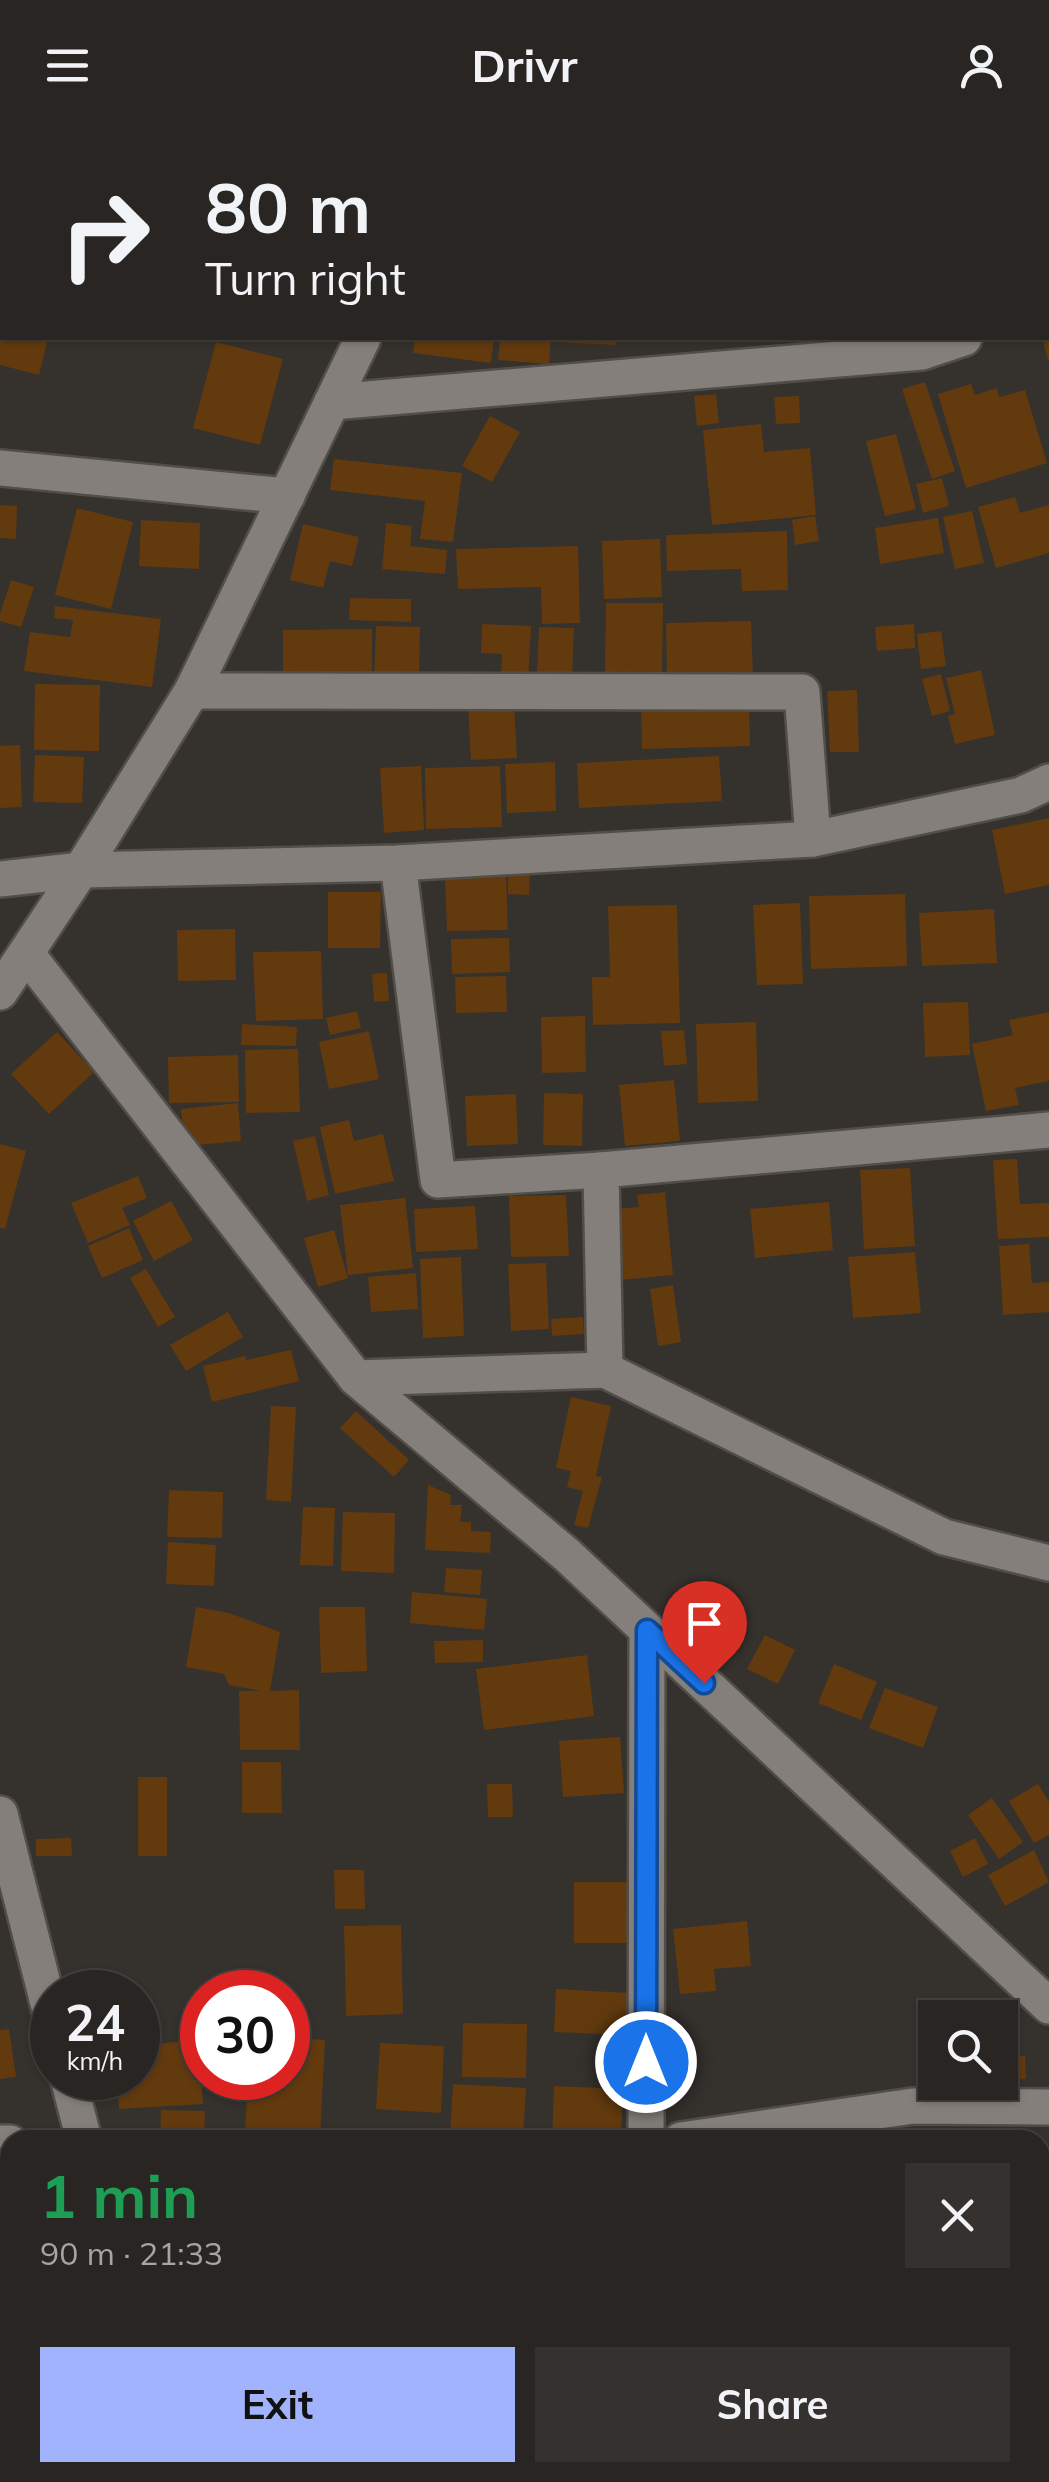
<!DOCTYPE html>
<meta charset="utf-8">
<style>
:root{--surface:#282522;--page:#34312f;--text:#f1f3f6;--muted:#a5a5a5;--line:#444240;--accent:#a1b3fd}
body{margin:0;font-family:Mulish,sans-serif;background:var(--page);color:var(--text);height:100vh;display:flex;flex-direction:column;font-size:38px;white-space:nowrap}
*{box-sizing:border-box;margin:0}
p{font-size:32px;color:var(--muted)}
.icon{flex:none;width:55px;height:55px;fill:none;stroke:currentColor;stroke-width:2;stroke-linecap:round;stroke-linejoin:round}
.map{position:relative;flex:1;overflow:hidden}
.details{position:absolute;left:0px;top:2000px;width:1050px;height:352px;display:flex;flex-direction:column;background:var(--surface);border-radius:30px 30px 0 0;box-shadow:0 2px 8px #0004,0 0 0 2px var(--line)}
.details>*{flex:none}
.banner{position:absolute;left:0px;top:0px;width:1050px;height:210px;box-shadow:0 2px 8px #0004,0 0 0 2px var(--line);background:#282522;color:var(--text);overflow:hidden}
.controls{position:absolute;left:918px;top:1870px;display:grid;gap:20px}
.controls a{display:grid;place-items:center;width:100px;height:100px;border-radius:0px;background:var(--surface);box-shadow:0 2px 8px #0004,0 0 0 2px var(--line);font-size:50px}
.speed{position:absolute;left:30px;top:1840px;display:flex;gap:20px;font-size:50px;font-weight:700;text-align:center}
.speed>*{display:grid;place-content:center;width:130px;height:130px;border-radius:50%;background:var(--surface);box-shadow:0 2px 8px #0004,0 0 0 2px var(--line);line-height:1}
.speed small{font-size:25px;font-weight:400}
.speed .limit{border:15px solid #d22;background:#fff;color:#111}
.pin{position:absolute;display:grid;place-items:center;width:85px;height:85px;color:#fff;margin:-102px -42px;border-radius:50% 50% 50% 0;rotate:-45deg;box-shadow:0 0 10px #0007}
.pin .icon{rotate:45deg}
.me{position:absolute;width:110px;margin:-55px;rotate:0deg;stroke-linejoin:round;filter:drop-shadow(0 0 8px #0008)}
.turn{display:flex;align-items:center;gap:35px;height:210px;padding:0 40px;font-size:45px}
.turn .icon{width:130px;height:130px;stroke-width:2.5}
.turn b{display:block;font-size:70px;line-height:85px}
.round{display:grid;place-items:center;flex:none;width:105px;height:105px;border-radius:0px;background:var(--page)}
.summary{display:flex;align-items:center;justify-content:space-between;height:170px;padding:0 40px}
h1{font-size:60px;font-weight:700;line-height:75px;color:#1e9e55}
.action{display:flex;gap:20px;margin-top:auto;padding:20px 40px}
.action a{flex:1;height:115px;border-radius:0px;background:var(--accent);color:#111;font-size:40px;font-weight:700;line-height:115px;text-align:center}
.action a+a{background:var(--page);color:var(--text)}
header{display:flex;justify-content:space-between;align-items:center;height:130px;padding:0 40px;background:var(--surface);font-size:45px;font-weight:700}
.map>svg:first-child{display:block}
</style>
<header><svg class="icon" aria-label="menu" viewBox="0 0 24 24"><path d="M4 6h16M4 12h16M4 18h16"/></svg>Drivr<svg class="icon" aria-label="person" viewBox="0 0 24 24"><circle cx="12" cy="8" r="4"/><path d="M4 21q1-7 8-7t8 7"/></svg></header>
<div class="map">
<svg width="1049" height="2352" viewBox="0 0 1049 2352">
<rect width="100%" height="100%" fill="#35312d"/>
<g fill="#623a0e">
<path d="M0 208H48L39 245 0 235Z"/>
<path d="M415 208H494L491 233 413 223Z"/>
<path d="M500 208H551L549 234 498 230Z"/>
<path d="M555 208H616V215L555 212Z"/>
<path d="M1042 208H1049V230H1048Z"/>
<path d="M216 212 283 229 260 315 193 298Z"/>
<path d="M925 252 955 341 932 349 902 259Z"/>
<path d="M971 254 975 265 997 258 999 267 1025 260 1047 333 966 358 938 264Z"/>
<path d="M716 264 719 293 697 296 694 266Z"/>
<path d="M799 266 800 293 776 294 774 267Z"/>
<path d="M490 286 520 302 492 352 462 336Z"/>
<path d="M761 294 764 322 810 318 816 385 712 395 703 300Z"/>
<path d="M896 304 916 379 885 386 866 311Z"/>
<path d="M334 329 462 343 453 412 420 409 425 371 330 360Z"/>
<path d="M942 348 949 376 923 383 916 354Z"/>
<path d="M1015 367 1020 383 1049 375V423L996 438 978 377Z"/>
<path d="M0 375 17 376 16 409 0 408Z"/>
<path d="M77 378 133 392 111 479 55 465Z"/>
<path d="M972 381 984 433 955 439 943 387Z"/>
<path d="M815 386 819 411 795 415 792 390Z"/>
<path d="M938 388 944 423 880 434 875 398Z"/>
<path d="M141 390 200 393 199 439 139 436Z"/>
<path d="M386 393 412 396 410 416 447 420 445 444 382 439Z"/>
<path d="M303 394 359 407 352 436 330 431 323 458 290 450Z"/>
<path d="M787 401 788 460 742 461 741 439 667 441 666 405Z"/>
<path d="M660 409 662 467 604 469 602 411Z"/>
<path d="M578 416 580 493 542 494 541 457 458 459 456 419Z"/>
<path d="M11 450 34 457 21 497 0 491V484Z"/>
<path d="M350 468 411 469V492L349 490Z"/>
<path d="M606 473H663L662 547 605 546Z"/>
<path d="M55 476 161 489 152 557 24 541 30 502 70 507 73 490 54 488Z"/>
<path d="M751 491 753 548 667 550 666 493Z"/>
<path d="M482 494 531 496 528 554 501 553 502 524 481 523Z"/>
<path d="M914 494 915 518 877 521 875 497Z"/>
<path d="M376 496 420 497 419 552 374 551Z"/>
<path d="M539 497 574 498 572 544 537 543Z"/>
<path d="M372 499V549H323V541H283V500Z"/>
<path d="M941 501 946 536 921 539 917 504Z"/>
<path d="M981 540 995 605 955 614 948 586 955 584 946 548Z"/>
<path d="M941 544 950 581 932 586 922 549Z"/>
<path d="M35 554 100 555 99 621 34 620Z"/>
<path d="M857 560 859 622H830L827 561Z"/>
<path d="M749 572 750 616 642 619 641 575Z"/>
<path d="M514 575 517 628 471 630 468 577Z"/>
<path d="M20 615 22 677 0 678V616Z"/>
<path d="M35 625 84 627 82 673 33 672Z"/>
<path d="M719 626 722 671 579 678 577 633Z"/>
<path d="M555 632 556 681 507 683 505 634Z"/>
<path d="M421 636 424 700 384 703 380 638Z"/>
<path d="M500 636 502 697 426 699 425 638Z"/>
<path d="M1049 688V755L1005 764 992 700Z"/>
<path d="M508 740H530L529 765 508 764Z"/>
<path d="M506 745 508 800 447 801 445 747Z"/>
<path d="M328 762H381L380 818H328Z"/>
<path d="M905 764 907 836 811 839 809 766Z"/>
<path d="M800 773 803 854 757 855 753 775Z"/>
<path d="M677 775 680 893 593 895 592 847H610L608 776Z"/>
<path d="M994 779 997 833 922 836 919 783Z"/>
<path d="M235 799 236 850 178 851 177 800Z"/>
<path d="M509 808 510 842 452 844 451 809Z"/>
<path d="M321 821 323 889 256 891 253 822Z"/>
<path d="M387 843 389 871 374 872 372 844Z"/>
<path d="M506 846 507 882 456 883 455 847Z"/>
<path d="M968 872 970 925 925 927 923 873Z"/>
<path d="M357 881 361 898 330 905 326 888Z"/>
<path d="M1049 882V951L1015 958 1019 975 986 981 972 914 1013 905 1009 890Z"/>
<path d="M585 886 586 942 542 943 541 887Z"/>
<path d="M756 892 758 971 698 973 696 894Z"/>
<path d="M242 894 297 897 296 916 241 915Z"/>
<path d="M684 900 687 934 664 936 661 901Z"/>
<path d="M369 901 379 949 329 959 319 912Z"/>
<path d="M57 902 94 942 49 984 11 944Z"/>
<path d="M298 919 300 982 246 983 245 920Z"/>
<path d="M238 925 239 972 169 973 168 927Z"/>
<path d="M674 950 680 1011 625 1016 619 955Z"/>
<path d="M544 963 583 964 582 1016 543 1015Z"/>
<path d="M516 964 518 1014 467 1016 465 966Z"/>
<path d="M238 973 241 1011 185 1016 181 979Z"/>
<path d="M349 990 354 1011 383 1004 394 1051 335 1064 320 997Z"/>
<path d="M315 1006 329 1065 307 1071 293 1011Z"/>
<path d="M0 1014 26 1021 5 1099 0 1098Z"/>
<path d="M1017 1029 1020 1074 1049 1073V1107L998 1109 993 1030Z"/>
<path d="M910 1038 915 1116 864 1119 860 1040Z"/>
<path d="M138 1046 147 1068 122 1078 130 1095 88 1113 71 1073Z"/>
<path d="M665 1062 673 1145 620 1150 613 1079 639 1077 637 1065Z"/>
<path d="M566 1065 569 1126 511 1127 509 1066Z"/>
<path d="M405 1068 413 1138 348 1145 340 1075Z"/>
<path d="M171 1071 193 1110 154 1131 133 1091Z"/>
<path d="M829 1072 833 1120 755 1128 750 1079Z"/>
<path d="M475 1076 478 1119 416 1122 414 1079Z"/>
<path d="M129 1098 143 1130 102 1148 88 1116Z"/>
<path d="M334 1100 348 1148 318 1157 304 1108Z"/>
<path d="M1029 1114 1032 1153 1049 1152V1182L1003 1185 999 1116Z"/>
<path d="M915 1122 921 1183 853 1188 848 1127Z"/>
<path d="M461 1127 464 1206 423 1208 420 1129Z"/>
<path d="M546 1133 549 1199 511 1201 508 1134Z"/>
<path d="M146 1139 175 1187 158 1197 130 1148Z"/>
<path d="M416 1143 418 1179 371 1182 368 1147Z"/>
<path d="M673 1155 681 1212 658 1216 650 1159Z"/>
<path d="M228 1182 243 1207 186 1241 170 1215Z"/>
<path d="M583 1187 584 1204 552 1206 551 1189Z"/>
<path d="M291 1220 299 1251 212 1272 203 1236 245 1226 246 1230Z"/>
<path d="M571 1267 611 1276 596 1346 602 1347 588 1398 574 1395 583 1361 567 1357 571 1341 556 1338Z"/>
<path d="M271 1276 296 1277 291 1372 266 1370Z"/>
<path d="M356 1281 409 1330 394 1347 340 1298Z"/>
<path d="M428 1355 451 1365 450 1375H462L460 1392H471V1401L491 1402 490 1423 425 1420Z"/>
<path d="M169 1360 223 1362 222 1408 167 1407Z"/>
<path d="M303 1377 335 1378 333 1436 300 1435Z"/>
<path d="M343 1382 395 1383 394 1443 341 1441Z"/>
<path d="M168 1412 216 1415 214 1456 166 1454Z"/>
<path d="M446 1438 482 1440 480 1465 444 1462Z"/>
<path d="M412 1462 487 1469 484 1500 410 1493Z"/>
<path d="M196 1477 229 1483 280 1502 270 1561 299 1560 300 1620H240L239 1561H261L229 1555 224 1544 186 1537Z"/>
<path d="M319 1477H365L367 1541 321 1543Z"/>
<path d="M765 1505 795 1520 778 1554 747 1539Z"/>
<path d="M483 1510V1532L435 1533 434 1511Z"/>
<path d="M587 1525 594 1586 484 1600 476 1539Z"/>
<path d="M834 1534 877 1552 861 1590 818 1573Z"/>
<path d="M885 1558 938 1577 923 1618 869 1598Z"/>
<path d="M620 1607 624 1663 563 1667 559 1611Z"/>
<path d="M242 1632H281L282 1683H242Z"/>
<rect x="138" y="1647" width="29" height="79"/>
<path d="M487 1654H512L513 1687H488Z"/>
<path d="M1038 1654 1049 1672V1705L1034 1713 1009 1671Z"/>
<path d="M992 1668 1023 1712 999 1729 968 1685Z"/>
<path d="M71 1708 72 1726H36V1709Z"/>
<path d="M975 1708 988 1734 963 1747 950 1721Z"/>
<path d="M1034 1720 1049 1752 1005 1776 988 1745Z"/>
<path d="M334 1740H364L365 1779H335Z"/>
<rect x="574" y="1752" width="57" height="61"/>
<path d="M747 1791 751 1836 714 1839 716 1861 680 1864 673 1799Z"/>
<path d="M401 1795 403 1884 346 1886 344 1796Z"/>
<path d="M556 1859 628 1863 627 1905 554 1902Z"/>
<path d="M463 1893 527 1894 526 1948 462 1947Z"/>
<path d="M9 1899 16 1947 0 1949V1900Z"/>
<path d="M288 1908 325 1910 320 2005 245 2002 248 1948H288Z"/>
<path d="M189 1911 191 1937H200L203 1974 119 1979 117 1948H138V1915Z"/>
<path d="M380 1913 444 1916 441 1983 376 1979Z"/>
<path d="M1025 1926 1026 1949 1000 1951V1928Z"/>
<path d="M453 1954 526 1958 523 2007 450 2003Z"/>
<path d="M554 1956 623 1959 621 2010H552Z"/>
<path d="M161 1980 205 1981 204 2010H160Z"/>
<path d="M843 2004 844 2010H818V2005Z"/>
<path d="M0 2024H10V2098L0 2099Z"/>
<path d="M0 2121 10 2122V2188H0Z"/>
<path d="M1049 2140V2175L1040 2177V2141Z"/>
<path d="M1040 2178H1049V2200L1040 2201Z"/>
<path d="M0 2196H10V2224L0 2225Z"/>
<path d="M1049 2217V2239L1040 2240V2218Z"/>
<rect x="0" y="2234" width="10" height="34"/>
<path d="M1049 2259V2295H1040V2260Z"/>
<path d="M1049 2303V2351L1043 2352 1040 2304Z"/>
<path d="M0 2314H10V2342H90V2352H0Z"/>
<rect x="197" y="2342" width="67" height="10"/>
<rect x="276" y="2342" width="31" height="10"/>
<path d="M342 2342H391L390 2352H342Z"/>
<path d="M405 2342H486V2352H404Z"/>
<path d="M802 2342H862V2352H803Z"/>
<rect x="895" y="2342" width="59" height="10"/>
</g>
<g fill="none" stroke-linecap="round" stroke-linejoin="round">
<g stroke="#514e4a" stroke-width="40">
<g id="minor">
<path d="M391 0 418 2"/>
<path d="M1036 0 1038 2"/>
<path d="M463 2 464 0"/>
<path d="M1048 178H1049"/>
<path d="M332 272 922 222 964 208"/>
<path d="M0 338 287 366"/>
<path d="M192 561 802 562 813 709"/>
<path d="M398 733 438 1050 601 1040"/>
<path d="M0 749 81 740 398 733 813 709 1021 665 1049 652"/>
<path d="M26 823 356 1248 567 1425 1049 1876"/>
<path d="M0 862 81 740 192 561 363 208"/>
<path d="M605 1240 601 1040 1049 1000"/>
<path d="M356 1248 605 1240 944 1407 1049 1433"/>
<path d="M0 1684 52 1889"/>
<path d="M68 1948 84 2010"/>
<path d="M646 2010 647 1500"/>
<path d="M681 2010 913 1976 1049 1977"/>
<path d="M0 2013H10"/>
<path d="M168 2342 171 2352"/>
</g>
</g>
<use href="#minor" stroke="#847f7a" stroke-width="35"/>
</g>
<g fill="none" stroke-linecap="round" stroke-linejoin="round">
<g stroke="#114b97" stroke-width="25">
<path id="route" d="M646 1932 647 1500 704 1553"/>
</g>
<use href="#route" stroke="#1a73e8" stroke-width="18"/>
</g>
</svg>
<div class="controls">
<a><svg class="icon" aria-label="search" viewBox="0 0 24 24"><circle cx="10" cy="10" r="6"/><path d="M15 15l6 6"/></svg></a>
</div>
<div class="speed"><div>24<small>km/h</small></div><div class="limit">30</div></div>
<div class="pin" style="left:704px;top:1553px;background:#d93025"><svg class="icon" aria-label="arrive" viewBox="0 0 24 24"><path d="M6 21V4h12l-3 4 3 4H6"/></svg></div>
<svg class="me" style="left:646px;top:1932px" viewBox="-20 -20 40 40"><circle r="17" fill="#1a73e8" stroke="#fff" stroke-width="3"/><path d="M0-11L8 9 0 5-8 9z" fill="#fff"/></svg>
<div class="banner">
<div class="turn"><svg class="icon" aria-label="right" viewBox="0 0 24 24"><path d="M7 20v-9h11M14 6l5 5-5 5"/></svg><div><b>80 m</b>Turn right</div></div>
</div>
<section class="details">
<div class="summary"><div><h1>1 min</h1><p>90 m · 21:33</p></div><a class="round"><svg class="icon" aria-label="close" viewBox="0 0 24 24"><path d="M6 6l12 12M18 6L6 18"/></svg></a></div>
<div class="action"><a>Exit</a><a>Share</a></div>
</section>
</div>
